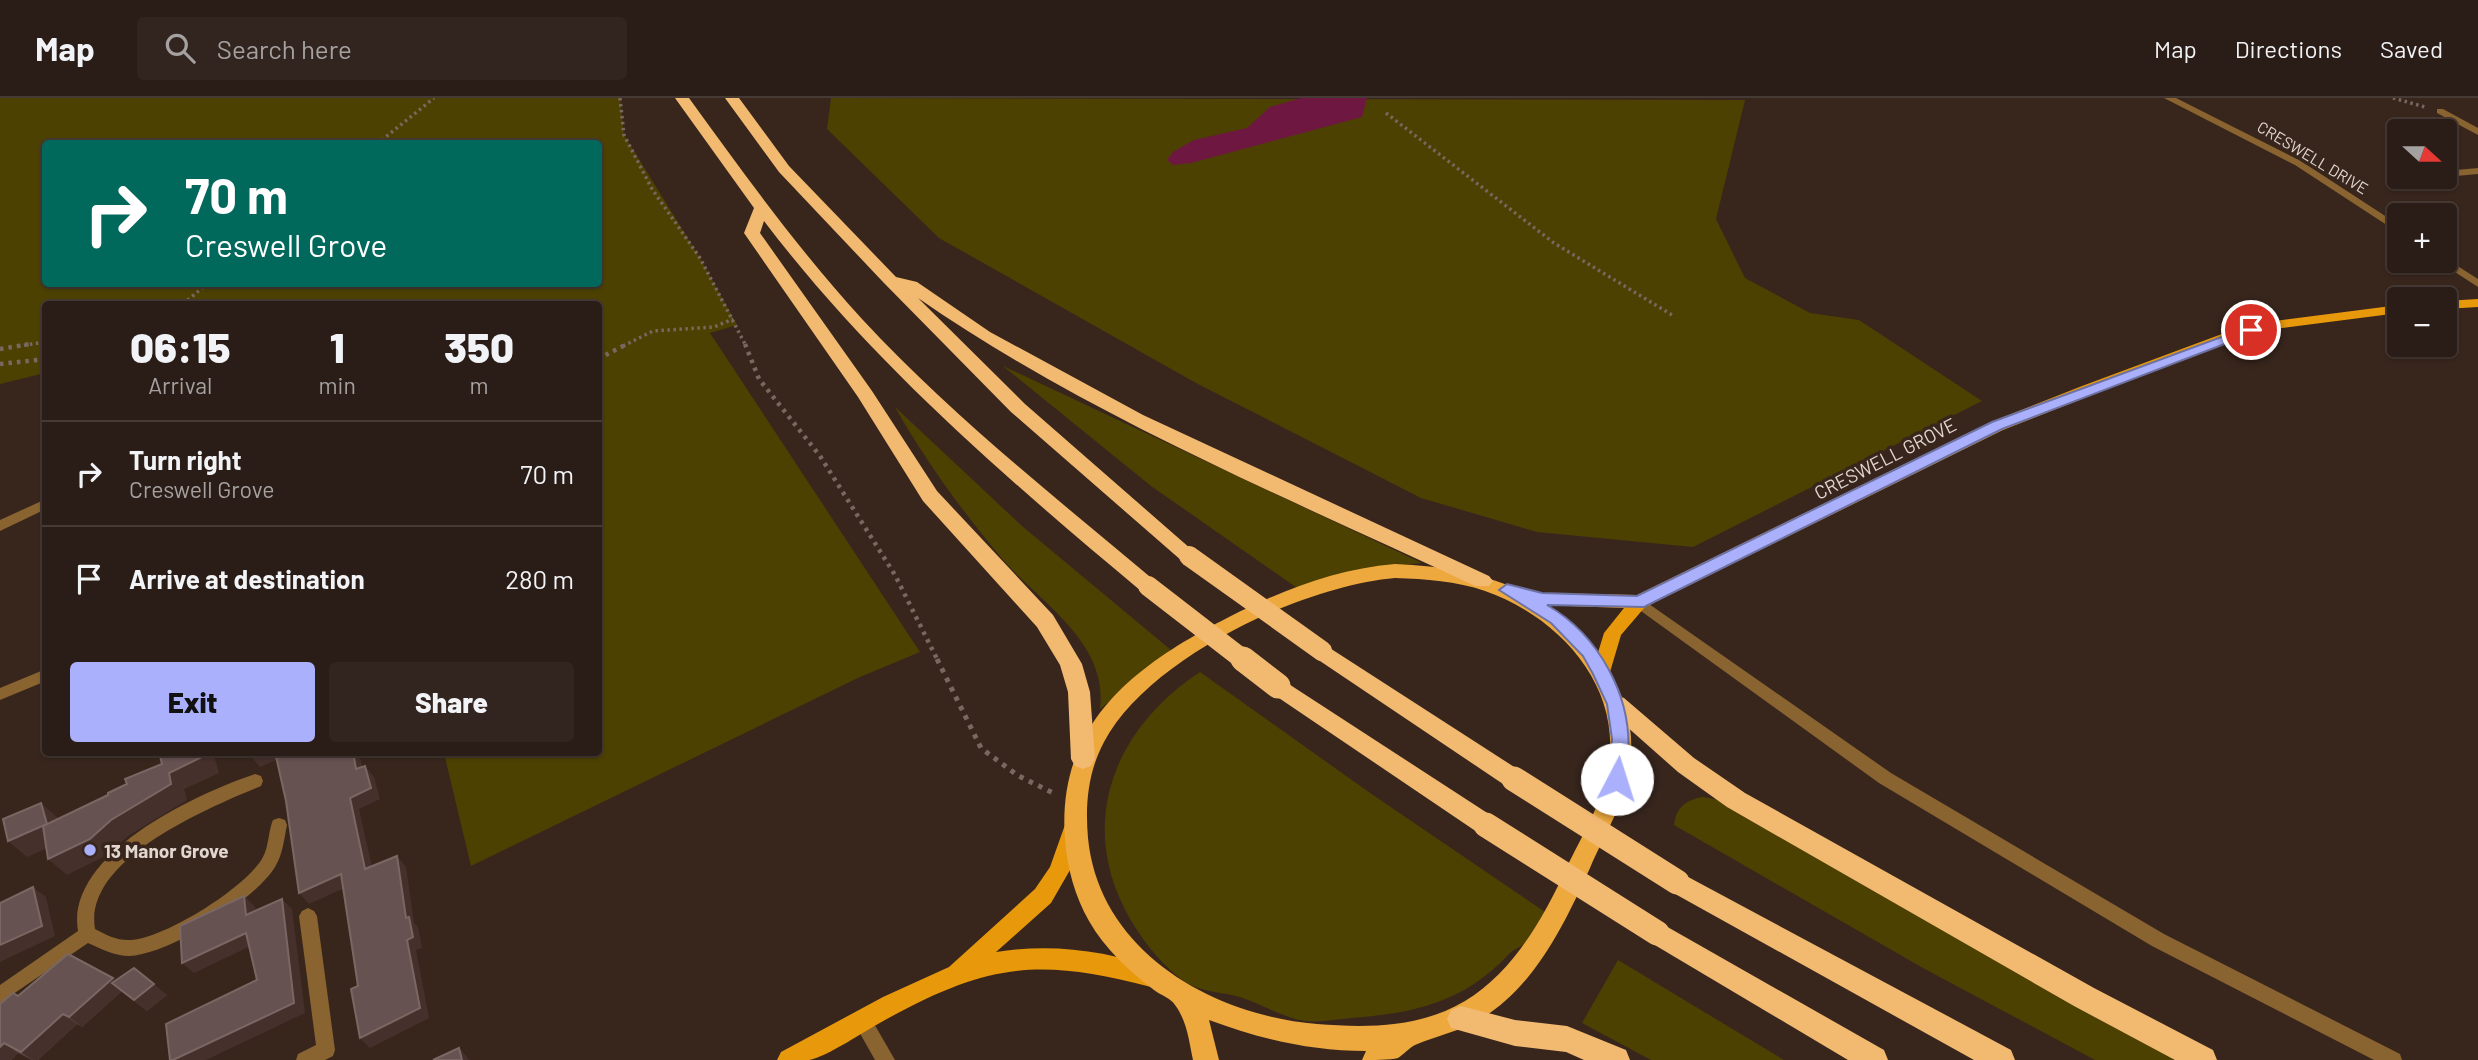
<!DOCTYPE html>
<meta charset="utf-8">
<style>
:root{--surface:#2a1c16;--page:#32251f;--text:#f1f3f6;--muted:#a5a1a1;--line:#463a35;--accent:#aab0fb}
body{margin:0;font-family:Barlow,sans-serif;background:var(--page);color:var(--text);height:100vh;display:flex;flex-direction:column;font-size:26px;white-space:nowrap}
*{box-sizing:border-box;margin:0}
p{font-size:23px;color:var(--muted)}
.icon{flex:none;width:38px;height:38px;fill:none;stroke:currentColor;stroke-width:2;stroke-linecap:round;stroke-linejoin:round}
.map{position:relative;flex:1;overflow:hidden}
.sheet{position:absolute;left:42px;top:203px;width:560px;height:455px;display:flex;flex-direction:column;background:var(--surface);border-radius:7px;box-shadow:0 2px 5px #0004,0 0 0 2px var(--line)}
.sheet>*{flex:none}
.banner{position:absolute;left:42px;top:42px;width:560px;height:147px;border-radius:7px;box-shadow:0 2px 5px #0004,0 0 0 2px var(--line);background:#00695c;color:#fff;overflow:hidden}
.needle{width:46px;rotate:111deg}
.fabs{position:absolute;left:2387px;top:21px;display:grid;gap:14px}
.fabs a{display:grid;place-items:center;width:70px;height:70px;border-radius:7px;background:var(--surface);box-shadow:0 2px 5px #0004,0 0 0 2px var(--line);font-size:35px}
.pin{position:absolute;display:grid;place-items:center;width:60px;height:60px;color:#fff;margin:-30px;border:4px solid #fff;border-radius:50%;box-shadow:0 2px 7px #0007}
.me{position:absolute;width:77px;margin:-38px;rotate:5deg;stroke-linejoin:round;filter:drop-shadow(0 0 5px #0008)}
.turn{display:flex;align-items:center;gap:24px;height:147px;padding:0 28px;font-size:32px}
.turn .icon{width:91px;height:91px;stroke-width:2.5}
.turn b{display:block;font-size:49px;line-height:60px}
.eta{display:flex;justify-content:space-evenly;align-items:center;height:119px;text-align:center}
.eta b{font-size:42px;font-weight:800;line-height:49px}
.cta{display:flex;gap:14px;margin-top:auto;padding:14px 28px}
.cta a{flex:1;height:80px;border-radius:7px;background:var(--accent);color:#111;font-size:28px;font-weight:800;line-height:80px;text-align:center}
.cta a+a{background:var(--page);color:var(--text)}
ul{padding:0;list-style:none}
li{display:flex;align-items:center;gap:21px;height:105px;padding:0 28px;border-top:2px solid var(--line)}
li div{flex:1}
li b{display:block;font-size:26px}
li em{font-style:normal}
header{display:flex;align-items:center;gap:42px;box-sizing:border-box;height:98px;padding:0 35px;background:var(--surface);border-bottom:2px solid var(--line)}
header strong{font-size:33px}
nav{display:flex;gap:38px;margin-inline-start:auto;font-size:24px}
.search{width:490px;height:63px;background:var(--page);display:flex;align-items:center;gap:18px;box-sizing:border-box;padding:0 24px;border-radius:7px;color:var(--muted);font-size:26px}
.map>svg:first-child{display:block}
</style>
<header>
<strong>Map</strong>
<div class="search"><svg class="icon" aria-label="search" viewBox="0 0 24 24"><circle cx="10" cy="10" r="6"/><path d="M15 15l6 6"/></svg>Search here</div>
<nav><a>Map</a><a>Directions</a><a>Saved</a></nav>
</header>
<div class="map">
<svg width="2478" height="962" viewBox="0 0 2478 962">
<rect width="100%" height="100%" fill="#38261d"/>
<g fill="#4d4102" fill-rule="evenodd">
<path d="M0 0H620L624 37 700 160 737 227 710 235 920 554 860 579 471 768 444 655 598 654V206H46L45 275 0 286ZM46 46H598V186H46Z"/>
<path d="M831 0 1745 2 1716 121 1745 180 1810 215 1859 222 1982 303 1693 449 1537 434 1421 400 1196 285 939 140 827 31Z"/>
<path d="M1003 268 1422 465 1359 471 1303 494 1151 388Z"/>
<path d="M895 309 1022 428 1171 552 1100 611C1109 543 1037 503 999 457 960 410 925 362 895 309Z"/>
<path d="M1200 574 1373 697 1545 814C1541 822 1537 835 1530 842 1524 848 1514 850 1508 857 1464 904 1415 915 1352 920 1337 921 1319 925 1305 923 1281 919 1262 906 1240 899 1223 894 1200 894 1185 884 1164 869 1145 846 1132 824 1075 729 1112 632 1200 574Z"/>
<path d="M1703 699 1725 703 2177 962H2095L1923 870 1674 727C1676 709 1686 702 1703 699Z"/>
<path d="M1618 862 1784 962H1651L1582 925Z"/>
</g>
<path fill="#6e1841" d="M1301 0H1367L1362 19 1191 65 1173 67 1167 62 1173 54 1194 42 1247 30 1270 9Z"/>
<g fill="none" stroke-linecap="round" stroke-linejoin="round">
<g stroke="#786860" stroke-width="3.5" stroke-dasharray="2.5 3.5" stroke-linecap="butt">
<path d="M620 0 624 37 652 91 700 160 746 248"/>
<path d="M2393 0 2425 9"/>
<path d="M1386 15 1554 145 1672 217"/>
<path d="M377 46 434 0"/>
<path d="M183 206 207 186"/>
<path d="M18 248 46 244"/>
<path d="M623 248 653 233 714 229 733 221"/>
</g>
<g stroke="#786860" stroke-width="4.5" stroke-dasharray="3.5 5" stroke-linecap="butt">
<path d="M745 246 759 281 820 358 895 477 938 563"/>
<path d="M0 251 30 246"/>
<path d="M598 261 627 246"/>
<path d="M0 266 46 261"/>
</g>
<path stroke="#786860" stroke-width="5" stroke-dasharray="4.5 6" stroke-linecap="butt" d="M937 561 981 650 1017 677 1055 696"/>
<g fill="#896330" fill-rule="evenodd">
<path d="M2164 0H2176L2301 63 2399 127V135L2295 67Z"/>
<path d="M2445 160 2478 181V189L2438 163H2445Z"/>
<path d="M1639 499 1891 675 2164 836 2400 956 2402 962H2374L2152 848 1879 685 1634 508 1632 504 1634 500Z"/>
<path d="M862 914 869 917 895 962H875L853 923 855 917Z"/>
</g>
<g fill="#896330" fill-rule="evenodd">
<path d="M2437 11H2443L2478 30V37L2437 15Z"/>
<path d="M2478 70V76L2445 79H2444L2445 73Z"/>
<path d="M46 401V411L0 433V422Z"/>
<path d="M46 571V583L0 602V590Z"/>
<path d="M255 676 261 678 263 683 261 688C209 710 83 761 95 831 106 837 118 843 131 842 165 840 247 789 263 759 269 748 268 734 273 722L279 720 285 722 287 727C284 741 283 756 275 769 255 802 169 857 129 858 115 858 101 851 88 845L0 905V887L78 833C65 756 196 696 255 676Z"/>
<path d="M308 810 314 813 317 818 335 952 333 958 325 962H296L298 956 316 947 299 818 302 813Z"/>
</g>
<g fill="#e8980b" fill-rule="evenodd">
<path d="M2478 201V209L2445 211V203Z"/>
<path d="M2399 207V215L2267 232 2240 239 2003 332 1645 509 1621 537 1610 574 1608 579H1594L1592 574 1604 535 1624 510 1542 507 1501 497 1498 492 1507 486 1542 495 1637 497 1991 324 2082 288 2230 233 2267 224Z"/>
<path d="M1073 721 1080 724 1083 730 1070 772 1051 805 996 854C1049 845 1109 852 1159 872L1162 879 1159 886 1151 889C1038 859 987 866 885 922 868 931 825 960 809 962 799 962 788 962 777 962L781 954 883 899 949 869 1035 791 1050 769 1066 724Z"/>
</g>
<path fill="#eda83e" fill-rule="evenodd" d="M1395 466C1480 469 1562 494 1608 571 1626 600 1635 633 1630 667 1626 703 1604 737 1590 770 1565 825 1536 886 1484 919 1462 933 1438 937 1415 947 1409 950 1404 956 1398 960 1390 962 1372 962 1362 962L1366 953C1311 953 1260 941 1209 922L1219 962H1193C1189 943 1187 923 1175 907 1171 900 1160 897 1154 892 1128 872 1105 851 1089 823 1075 799 1067 769 1065 742 1056 625 1135 567 1229 519 1283 492 1335 471 1395 466ZM1395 480C1426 481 1456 483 1485 493 1557 518 1620 585 1609 665 1604 703 1582 737 1566 771 1543 821 1513 874 1465 903 1420 930 1367 930 1317 926 1211 917 1099 853 1088 740 1085 706 1088 674 1104 644 1149 559 1303 488 1395 480Z"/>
<g fill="#f2b971" fill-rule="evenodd">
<path d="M675 0H689C744 76 798 151 862 221 951 317 1055 399 1155 483L1159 488 1155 493H1141C1005 379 872 265 764 123L760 135 872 293 937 393 1053 517 1082 566 1090 594 1095 661 1091 668 1083 671 1075 668 1071 661 1068 594 1060 567 1037 529 923 403 858 299 744 135 754 110Z"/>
<path d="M725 0H739L789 68 896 179 917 184 990 234 1143 317 1489 478 1493 483 1489 488H1475C1286 399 1090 319 918 200L1025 306 1199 458 1196 463H1182L1011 314 884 185 779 74Z"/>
<path d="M1322 545 1522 674 1526 681 1522 688 1514 691 1506 688 1314 559 1311 553 1314 547Z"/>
<path d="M1278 579 1495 720 1498 727 1495 734 1486 737 1477 734 1270 594 1267 588 1270 582Z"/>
<path d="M1616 597 1624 600 1694 660 1745 695 2094 890 2213 952 2217 962H2175L2074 908 1727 709 1678 674 1608 612 1605 606 1608 600Z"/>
<path d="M1677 773 2011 952 2015 962H1974L1668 792 1664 784 1668 776Z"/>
<path d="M1657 823 1884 952 1888 962H1848L1648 843 1644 835 1648 827Z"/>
<path d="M1461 908 1515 922 1567 928 1626 952 1630 962H1584L1566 954 1515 948 1451 930 1447 921 1451 912Z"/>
</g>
<g stroke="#f2b971" stroke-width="20">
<path d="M1189 458 1322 553"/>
<path d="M1148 488 1245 563"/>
</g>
<g stroke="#f2b971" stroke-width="25">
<path d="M1243 561 1278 588"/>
<path d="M1514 681 1677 784"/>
<path d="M1486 727 1657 835"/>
</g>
</g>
<path fill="#574241" d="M116 882 167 897 147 913 122 893 82 929 77 926 38 962H32L18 955 11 962H0L18 898Z"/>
<g fill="#45302c">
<path d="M203 654H213L219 675 184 691 187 702 128 738 107 757 67 777 48 761 111 722 169 675Z"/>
<path d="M258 654H279L283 659 260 669 250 657Z"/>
<path d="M353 654H359L365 682 356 671Z"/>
<path d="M365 668 374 679 380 701 359 711 375 782 365 771 350 700Z"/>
<path d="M41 705 59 721 65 742 27 759 8 743Z"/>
<path d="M397 758 406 769 414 825 418 829 422 850 416 852 429 920 370 950 360 940 407 842 406 820Z"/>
<path d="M341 776 351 787 309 806 299 795Z"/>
<path d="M33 789 46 799 55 838 0 864V847Z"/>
<path d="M244 798 255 809 257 828 246 817Z"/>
<path d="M282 801 292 811 305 915 206 962H173L294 905Z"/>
<path d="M246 835 257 845 194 875 182 865Z"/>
<path d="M113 880 125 890 82 929 69 919Z"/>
<path d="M154 886 167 897 147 913 134 902Z"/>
<path d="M63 916 77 926 38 962H33L21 954Z"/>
<path d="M4 945 18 955 11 962H0V949Z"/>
<path d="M459 950 468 960 469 962H462Z"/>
</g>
<g fill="#665250" stroke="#7a6764" stroke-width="2">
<path d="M159 654H203L204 658 169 675 171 686 111 722 90 741 48 761 43 728 108 697V695L127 686 125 681 162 666Z"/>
<path d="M275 654H353L356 671 365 668 371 690 350 700 365 771 397 758 406 820 409 819 413 839 407 842 420 910 360 940 351 891 358 888 341 776 299 795 286 703Z"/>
<path d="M41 705 47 726 8 743 3 721Z"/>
<path d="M33 789 42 828 0 847V805Z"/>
<path d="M244 798 246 817 282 801 294 905 173 962H170L166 926 257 882 246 835 182 865 180 828Z"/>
<path d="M68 856 113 880 69 919 63 916 21 954 4 945 0 949V906L13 895 18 898Z"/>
<path d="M134 870 154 886 134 902 112 885Z"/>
<path d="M459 950 462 962H433Z"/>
</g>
<path fill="#aab0fb" stroke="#6e72a3" stroke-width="2" d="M2251 228 2256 229V234L2002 331 1644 509 1547 507C1599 537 1633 599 1628 659 1627 668 1628 678 1623 686L1617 688 1608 681 1612 641 1607 606 1593 576 1583 558 1551 525 1499 492 1507 486 1542 495 1637 498 1992 324Z"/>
<circle fill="#aab0fb" stroke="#38261d" stroke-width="2.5" cx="90" cy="752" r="7"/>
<g text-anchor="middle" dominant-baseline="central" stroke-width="7" stroke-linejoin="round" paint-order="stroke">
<g font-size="16" fill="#e2d6d0" stroke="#38261d">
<text transform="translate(2313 59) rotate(31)">CRESWELL DRIVE</text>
</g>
<g font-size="19" fill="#e2d6d0" stroke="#38261d">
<text transform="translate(1885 360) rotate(-27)">CRESWELL GROVE</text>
</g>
<g font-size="19" font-weight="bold" fill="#e2d6d0" stroke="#38261d" text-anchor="start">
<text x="104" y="752">13 Manor Grove</text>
</g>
</g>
</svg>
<div class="fabs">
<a><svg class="needle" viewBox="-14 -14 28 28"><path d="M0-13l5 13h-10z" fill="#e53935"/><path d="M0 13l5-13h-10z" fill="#a5a1a1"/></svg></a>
<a>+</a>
<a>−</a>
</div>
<div class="pin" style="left:2251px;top:232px;background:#d93025"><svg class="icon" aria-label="arrive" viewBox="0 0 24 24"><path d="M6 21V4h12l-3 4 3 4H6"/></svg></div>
<svg class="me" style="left:1617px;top:681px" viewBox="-20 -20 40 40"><circle r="19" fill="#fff"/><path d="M0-13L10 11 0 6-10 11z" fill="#aab0fb"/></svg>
<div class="banner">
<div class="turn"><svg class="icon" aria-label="right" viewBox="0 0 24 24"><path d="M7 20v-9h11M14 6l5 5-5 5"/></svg><div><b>70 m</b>Creswell Grove</div></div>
</div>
<section class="sheet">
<div class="eta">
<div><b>06:15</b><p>Arrival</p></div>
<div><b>1</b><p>min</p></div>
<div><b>350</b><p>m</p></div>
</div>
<ul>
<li><svg class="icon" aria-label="right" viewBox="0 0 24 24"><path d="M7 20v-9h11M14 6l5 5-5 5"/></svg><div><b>Turn right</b><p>Creswell Grove</p></div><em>70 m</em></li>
<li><svg class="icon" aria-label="arrive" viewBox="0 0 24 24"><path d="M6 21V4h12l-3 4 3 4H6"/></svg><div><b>Arrive at destination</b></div><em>280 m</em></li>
</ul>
<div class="cta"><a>Exit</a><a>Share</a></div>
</section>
</div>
